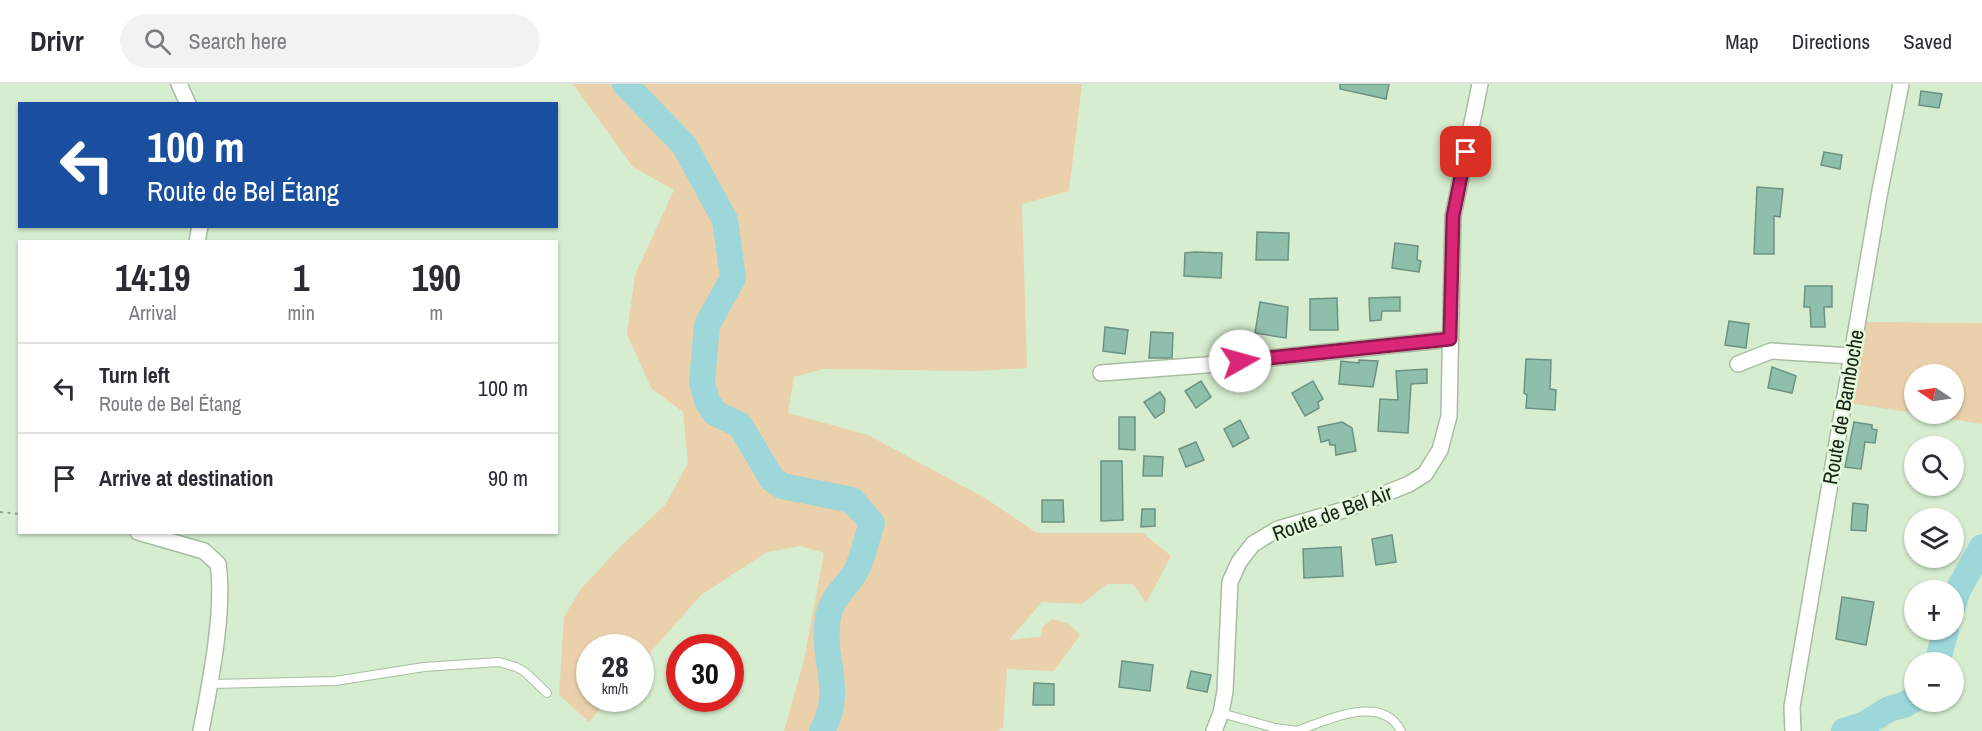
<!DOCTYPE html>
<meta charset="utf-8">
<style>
:root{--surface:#fff;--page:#f2f2f3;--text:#2b2b33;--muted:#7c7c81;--line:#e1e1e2}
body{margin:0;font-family:"Archivo Narrow",sans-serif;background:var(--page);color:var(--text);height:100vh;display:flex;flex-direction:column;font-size:22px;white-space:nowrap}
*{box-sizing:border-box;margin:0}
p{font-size:20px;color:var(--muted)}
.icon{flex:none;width:33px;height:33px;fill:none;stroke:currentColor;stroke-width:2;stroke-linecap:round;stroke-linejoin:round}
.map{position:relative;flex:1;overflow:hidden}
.drawer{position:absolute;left:18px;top:156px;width:540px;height:294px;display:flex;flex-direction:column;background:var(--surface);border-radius:0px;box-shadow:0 2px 4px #0004}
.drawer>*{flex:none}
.guide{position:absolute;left:18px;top:18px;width:540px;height:126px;border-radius:0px;box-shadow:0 2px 4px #0004;background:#1a4fa0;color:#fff;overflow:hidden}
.needle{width:39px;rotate:283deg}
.controls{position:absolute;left:1904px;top:280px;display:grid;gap:12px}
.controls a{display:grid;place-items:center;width:60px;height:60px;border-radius:50%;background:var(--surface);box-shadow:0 2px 4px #0004;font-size:30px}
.speed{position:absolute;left:576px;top:550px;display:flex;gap:12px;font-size:30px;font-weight:700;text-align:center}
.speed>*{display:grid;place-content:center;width:78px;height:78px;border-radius:50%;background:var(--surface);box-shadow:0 2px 4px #0004;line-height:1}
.speed small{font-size:15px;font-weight:400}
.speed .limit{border:9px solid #d22;background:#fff;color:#111}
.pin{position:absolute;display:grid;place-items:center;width:51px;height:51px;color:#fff;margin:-26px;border-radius:12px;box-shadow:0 3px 9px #0006}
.me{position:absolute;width:66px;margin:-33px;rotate:83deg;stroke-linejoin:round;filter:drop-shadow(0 0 4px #0008)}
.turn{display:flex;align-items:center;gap:21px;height:126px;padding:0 30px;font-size:27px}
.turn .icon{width:78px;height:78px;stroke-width:2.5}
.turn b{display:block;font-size:42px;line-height:51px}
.eta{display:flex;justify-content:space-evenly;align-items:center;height:102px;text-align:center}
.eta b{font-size:36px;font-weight:800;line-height:42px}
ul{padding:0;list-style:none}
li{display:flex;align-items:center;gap:18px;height:90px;padding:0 30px;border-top:2px solid var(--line)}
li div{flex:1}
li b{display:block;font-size:22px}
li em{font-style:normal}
header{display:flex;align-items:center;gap:36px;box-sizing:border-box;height:84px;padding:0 30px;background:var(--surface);border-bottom:2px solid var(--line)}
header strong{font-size:28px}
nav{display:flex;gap:33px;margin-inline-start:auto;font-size:21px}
.search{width:420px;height:54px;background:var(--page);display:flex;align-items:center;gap:15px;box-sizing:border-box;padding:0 21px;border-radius:33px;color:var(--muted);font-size:22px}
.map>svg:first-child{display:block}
</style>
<header>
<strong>Drivr</strong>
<div class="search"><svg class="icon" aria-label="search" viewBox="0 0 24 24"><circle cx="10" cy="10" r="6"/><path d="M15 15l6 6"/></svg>Search here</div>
<nav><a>Map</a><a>Directions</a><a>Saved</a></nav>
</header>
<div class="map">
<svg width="1982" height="647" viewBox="0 0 1982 647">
<rect width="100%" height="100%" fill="#d6edcf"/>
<g fill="#ead1ac">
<path d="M573 0H1082L1069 107 1022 120 1027 284 978 287 823 285 794 293 788 329 868 351 985 414 1037 449H1143L1171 472 1146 519 1133 500H1107L1082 520 1042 518 1009 556 1040 553 1043 542 1053 535 1069 540 1080 551 1054 587 1007 585 1003 644 996 647H784L804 576 824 469 800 462 767 468 701 511 641 579 640 564H590V615H609L589 638 559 611 564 533 580 506 619 464 665 421 688 379 683 328 651 304 627 250 635 191 674 106 633 83Z"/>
<path d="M1863 238 1982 239V340L1919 330H1953V291H1914V329L1849 319Z"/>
</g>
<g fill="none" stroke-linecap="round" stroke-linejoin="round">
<g stroke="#9dd7d9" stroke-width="26">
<path d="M625 0 684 61 725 136 733 194 707 241 702 298 707 317 715 329 740 341 772 395 782 402 852 416 872 439C867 453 864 469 858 483 849 502 831 512 828 534 821 577 845 605 822 647"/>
<path d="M1953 522 1958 506 1982 463"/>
<path d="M1937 579 1946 546"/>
<path d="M1844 647 1863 641 1889 625 1904 621 1914 615"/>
</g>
</g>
<g fill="#8dbfab" stroke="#6d9283" stroke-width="1.5">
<path d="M1340 0H1389L1386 15 1340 5Z"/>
<path d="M1921 7 1942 10 1939 24 1919 21Z"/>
<path d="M1824 68 1842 71 1840 85 1821 81Z"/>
<path d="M1757 103 1783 105 1780 133 1774 132V170H1754Z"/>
<path d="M1257 148 1289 149 1288 176H1256Z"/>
<path d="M1395 159 1418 162 1417 176 1421 177 1419 188 1392 184Z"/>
<path d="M1195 168 1222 169 1221 194 1184 192 1185 169Z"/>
<path d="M1805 202H1832V223H1824L1825 243H1811L1810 223H1804Z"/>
<path d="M1400 213V227H1382L1381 236 1370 237 1369 214Z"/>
<path d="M1337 214 1338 246H1310V215Z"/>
<path d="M1260 218 1288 223 1286 254 1255 249Z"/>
<path d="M1729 237 1749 240 1746 264 1725 261Z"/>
<path d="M1105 243 1128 246 1125 270 1103 267Z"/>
<path d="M1151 248 1173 249 1172 274H1149Z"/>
<path d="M1526 275 1551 276 1550 305 1556 306 1555 326 1526 324 1527 311 1524 309Z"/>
<path d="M1359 276 1378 277 1373 303 1339 300 1341 277 1359 279Z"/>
<path d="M1772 283 1796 292 1792 309 1768 304Z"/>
<path d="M1427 285V299L1411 300 1408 349 1378 347 1380 315 1398 316 1396 287Z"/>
<path d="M1201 297 1211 313 1196 324 1185 307Z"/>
<path d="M1313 297 1323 315 1318 318 1319 324 1305 332 1292 309Z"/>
<path d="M1160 308 1165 315 1164 328 1155 334 1144 318Z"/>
<path d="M1119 333H1135V366L1119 365Z"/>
<path d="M1240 336 1249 354 1233 363 1224 345Z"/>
<path d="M1342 338 1352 344 1356 367 1336 371 1335 361H1330L1329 356 1321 358 1318 343Z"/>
<path d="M1854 338 1872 341V345L1877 346 1875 359 1865 358 1861 385 1845 383Z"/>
<path d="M1196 358 1204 376 1186 383 1179 365Z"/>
<path d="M1144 372 1163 373 1162 392H1143Z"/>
<path d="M1101 377H1122L1123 436 1101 437Z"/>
<path d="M1042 416H1063L1064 438H1042Z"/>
<path d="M1853 419 1868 421 1866 447 1851 446Z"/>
<path d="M1142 425H1155V442L1141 443Z"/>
<path d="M1392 451 1396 478 1376 481 1372 455Z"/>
<path d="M1341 463 1343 492 1304 494 1303 465Z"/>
<path d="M1842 513 1874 518 1866 561 1836 555Z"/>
<path d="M1122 577 1153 581 1150 607 1119 603Z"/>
<path d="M1191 587 1211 591 1207 608 1187 604Z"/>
<path d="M1034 599 1054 600V621H1033Z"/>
</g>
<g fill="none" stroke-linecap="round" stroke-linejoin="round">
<g stroke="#a7bda0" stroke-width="10">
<g id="lane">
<path d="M210 600 335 597 424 583 499 578 516 583 525 588 547 609"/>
<path d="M1221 629 1275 644 1298 647"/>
<path d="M1297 647C1327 636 1382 609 1401 647"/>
</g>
</g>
<g stroke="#a7bda0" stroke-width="18">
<g id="street">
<path d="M179 0 188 20"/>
<path d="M197 158 200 142"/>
<path d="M1738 280 1771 267 1852 272"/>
<path d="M1101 289 1205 281 1450 255"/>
<path d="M138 448 204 467 218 480C225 526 210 600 201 647"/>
<path d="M1214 647 1221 629 1225 607 1230 498 1239 478 1253 460 1278 445 1347 425 1409 400 1425 390 1440 366 1449 332 1453 132 1480 0"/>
<path d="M1793 647 1792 623 1879 112 1901 0"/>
</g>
</g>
<path stroke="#90a28b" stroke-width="2" stroke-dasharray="3 4.5" stroke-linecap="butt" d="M0 428 20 430"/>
<use href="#lane" stroke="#fff" stroke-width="8"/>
<use href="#street" stroke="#fff" stroke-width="15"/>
</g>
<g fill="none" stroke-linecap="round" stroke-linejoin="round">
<g stroke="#8e194d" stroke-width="15">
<path id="route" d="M1240 277 1450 255 1453 132 1466 68"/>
</g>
<use href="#route" stroke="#db2777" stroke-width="10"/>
</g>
<g text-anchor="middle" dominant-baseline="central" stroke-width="5" stroke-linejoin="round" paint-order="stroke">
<g font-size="21" fill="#192217" stroke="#e3fadc">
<text transform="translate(1843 323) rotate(-80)">Route de Bamboche</text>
<text transform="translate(1332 429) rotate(-20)">Route de Bel Air</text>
</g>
</g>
</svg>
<div class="controls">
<a><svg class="needle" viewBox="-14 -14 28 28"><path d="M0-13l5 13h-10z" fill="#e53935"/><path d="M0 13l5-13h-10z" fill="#7c7c81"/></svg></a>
<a><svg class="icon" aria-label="search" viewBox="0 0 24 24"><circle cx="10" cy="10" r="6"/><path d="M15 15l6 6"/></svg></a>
<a><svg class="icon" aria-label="layers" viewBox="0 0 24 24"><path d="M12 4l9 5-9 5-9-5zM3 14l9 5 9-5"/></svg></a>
<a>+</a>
<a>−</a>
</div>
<div class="speed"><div>28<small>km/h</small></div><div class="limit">30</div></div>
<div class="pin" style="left:1466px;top:68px;background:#d93025"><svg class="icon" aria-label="arrive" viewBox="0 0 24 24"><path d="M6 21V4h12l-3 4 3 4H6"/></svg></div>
<svg class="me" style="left:1240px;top:277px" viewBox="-20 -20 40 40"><circle r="19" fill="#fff"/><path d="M0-13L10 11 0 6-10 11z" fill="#db2777"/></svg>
<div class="guide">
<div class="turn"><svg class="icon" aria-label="left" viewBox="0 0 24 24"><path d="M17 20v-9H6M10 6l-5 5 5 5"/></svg><div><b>100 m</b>Route de Bel Étang</div></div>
</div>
<section class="drawer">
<div class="eta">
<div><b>14:19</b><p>Arrival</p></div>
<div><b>1</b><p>min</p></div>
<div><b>190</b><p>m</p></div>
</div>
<ul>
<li><svg class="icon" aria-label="left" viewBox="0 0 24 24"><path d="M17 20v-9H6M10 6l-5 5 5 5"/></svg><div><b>Turn left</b><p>Route de Bel Étang</p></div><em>100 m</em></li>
<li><svg class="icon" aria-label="arrive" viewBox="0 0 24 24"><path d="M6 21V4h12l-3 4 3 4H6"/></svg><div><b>Arrive at destination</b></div><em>90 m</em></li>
</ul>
</section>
</div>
